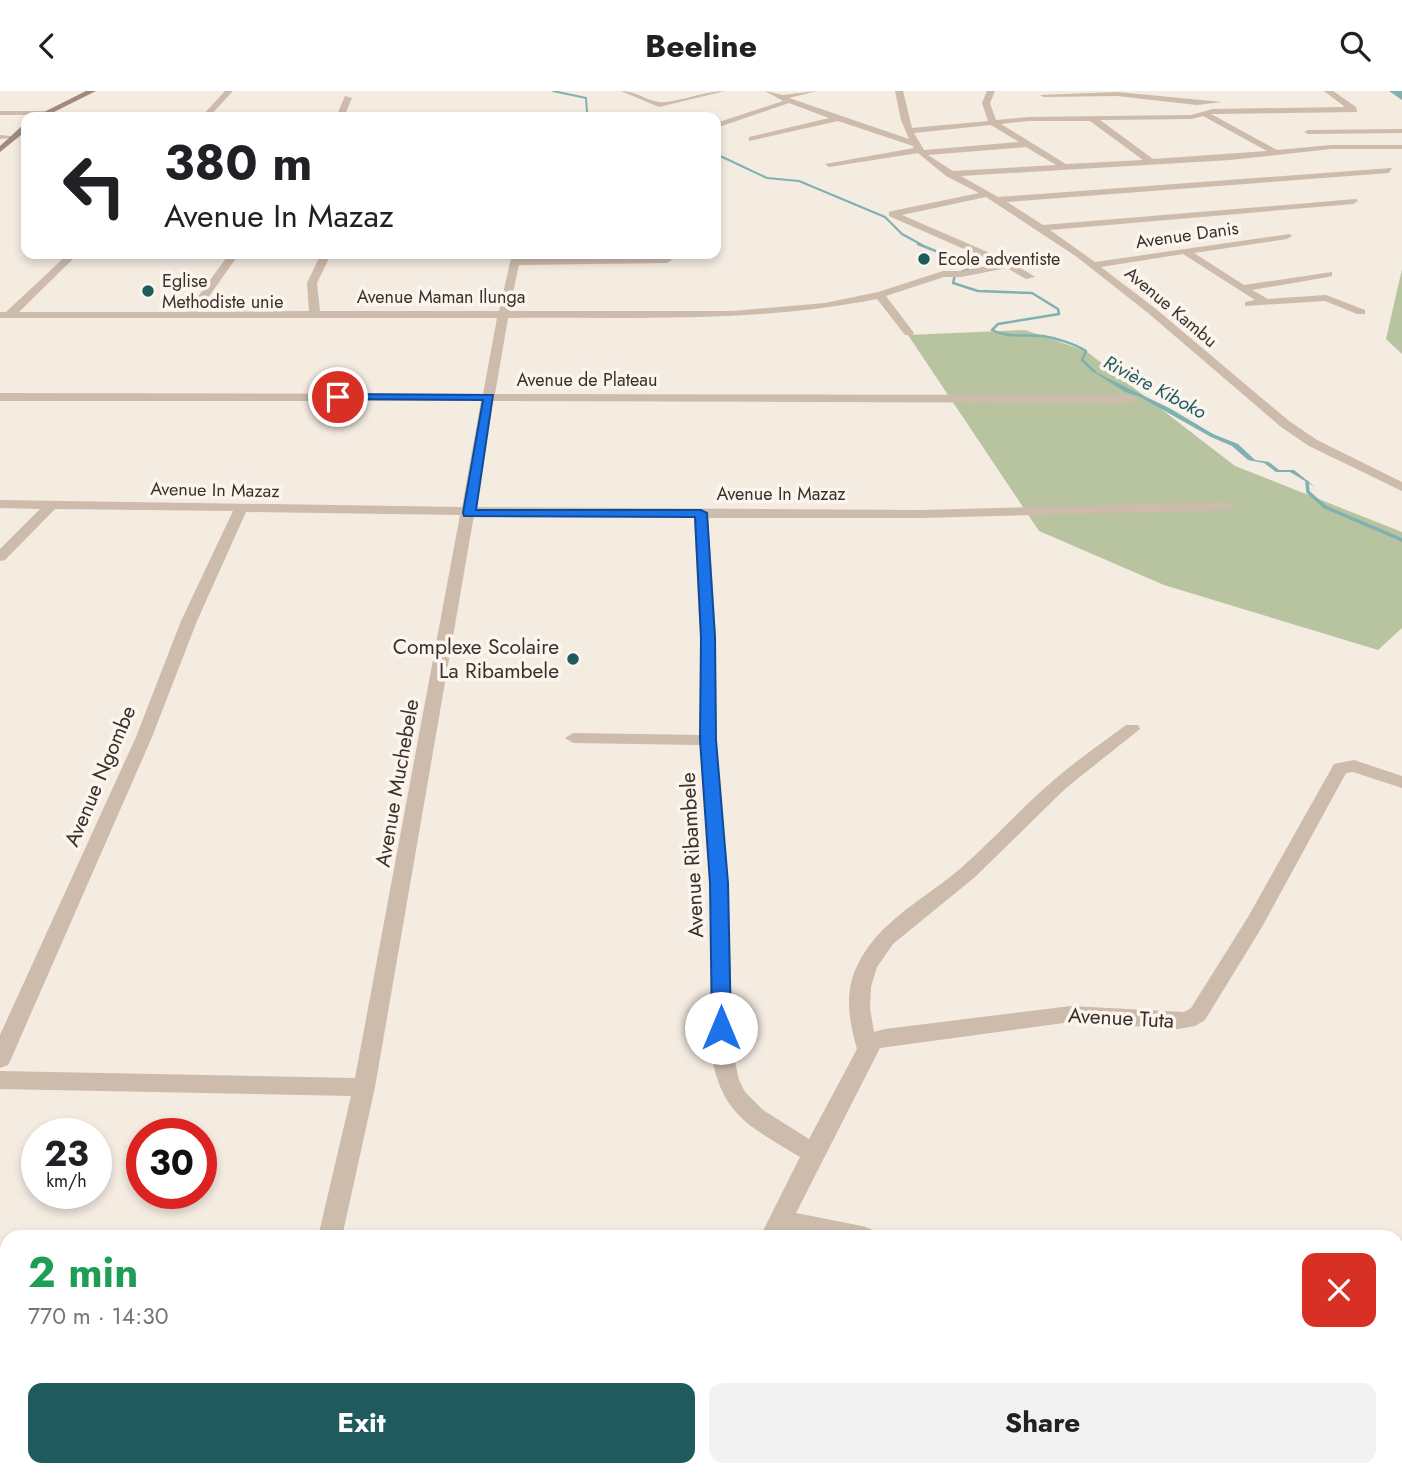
<!DOCTYPE html>
<meta charset="utf-8">
<style>
:root{--surface:#fff;--page:#f2f2f2;--text:#202124;--muted:#757577;--accent:#1f5a5e}
body{margin:0;font-family:Jost,sans-serif;background:var(--page);color:var(--text);height:100vh;display:flex;flex-direction:column;font-size:26px;white-space:nowrap}
*{box-sizing:border-box;margin:0}
p{font-size:23px;color:var(--muted)}
.icon{flex:none;width:38px;height:38px;fill:none;stroke:currentColor;stroke-width:2;stroke-linecap:round;stroke-linejoin:round}
.map{position:relative;flex:1;overflow:hidden}
.drawer{position:absolute;left:0px;top:1139px;width:1404px;height:247px;display:flex;flex-direction:column;background:var(--surface);border-radius:21px 21px 0 0;box-shadow:0 4px 10px #0003}
.drawer>*{flex:none}
.top-card{position:absolute;left:21px;top:21px;width:700px;height:147px;border-radius:14px;box-shadow:0 4px 10px #0003;background:#fff;color:var(--text);overflow:hidden}
.speed{position:absolute;left:21px;top:1027px;display:flex;gap:14px;font-size:35px;font-weight:700;text-align:center}
.speed>*{display:grid;place-content:center;width:91px;height:91px;border-radius:50%;background:var(--surface);box-shadow:0 4px 10px #0003;line-height:1}
.speed small{font-size:18px;font-weight:400}
.speed .limit{border:10px solid #d22;background:#fff;color:#111}
.pin{position:absolute;display:grid;place-items:center;width:60px;height:60px;color:#fff;margin:-30px;border:4px solid #fff;border-radius:50%;box-shadow:0 2px 7px #0007}
.me{position:absolute;width:77px;margin:-38px;rotate:0deg;stroke-linejoin:round;filter:drop-shadow(0 0 5px #0008)}
.turn{display:flex;align-items:center;gap:24px;height:147px;padding:0 28px;font-size:32px}
.turn .icon{width:91px;height:91px;stroke-width:2.5}
.turn b{display:block;font-size:49px;line-height:60px}
.round{display:grid;place-items:center;flex:none;width:74px;height:74px;border-radius:14px;background:var(--page)}
.head{display:flex;align-items:center;justify-content:space-between;height:119px;padding:0 28px}
h1{font-size:42px;font-weight:700;line-height:52px;color:#1e9e55}
.action{display:flex;gap:14px;margin-top:auto;padding:14px 28px}
.action a{flex:1;height:80px;border-radius:14px;background:var(--accent);color:#fff;font-size:28px;font-weight:700;line-height:80px;text-align:center}
.action a+a{background:var(--page);color:var(--text)}
header{display:flex;justify-content:space-between;align-items:center;height:91px;padding:0 28px;background:var(--surface);font-size:32px;font-weight:700}
.map>svg:first-child{display:block}
</style>
<header><svg class="icon" aria-label="back" viewBox="0 0 24 24"><path d="M15 5l-7 7 7 7"/></svg>Beeline<svg class="icon" aria-label="search" viewBox="0 0 24 24"><circle cx="10" cy="10" r="6"/><path d="M15 15l6 6"/></svg></header>
<div class="map">
<svg width="1402" height="1385" viewBox="0 0 1402 1385">
<rect width="100%" height="100%" fill="#f4ebe1"/>
<g fill="#b8c4a0">
<path d="M1402 178V263L1386 248Z"/>
<path d="M1025 239 1086 260 1235 375 1402 441V537L1378 559 1164 494 1039 440 908 244Z"/>
</g>
<path fill="#7fb0b2" d="M1089 278 1171 318 1213 343 1238 353 1255 369 1269 371 1279 379H1294L1315 396 1290 381H1276L1264 372 1248 369 1232 355 1211 346 1140 306 1125 301Z"/>
<g fill="none" stroke-linecap="round" stroke-linejoin="round">
<g stroke="#7fb0b2" stroke-width="2">
<path d="M553 0 586 7 587 21 591 25 618 26"/>
<path d="M716 63 767 87 799 90 885 126 902 143 922 154"/>
</g>
<g stroke="#7fb0b2" stroke-width="2.5">
<path d="M918 153 966 172 968 179 963 180"/>
<path d="M955 184 953 192 978 200 1032 202 1058 218 1059 223 998 233 992 239C1009 248 1024 243 1043 245 1056 247 1075 253 1086 260L1082 269 1095 281"/>
</g>
<path stroke="#7fb0b2" stroke-width="3.5" d="M1307 391 1308 401 1325 416 1402 449"/>
<path fill="#7fb0b2" fill-rule="evenodd" d="M1389 0H1402V9Z"/>
<g fill="#cdbbac" fill-rule="evenodd">
<path d="M225 0H233L209 26H201Z"/>
<path d="M621 0C636 0 645 9 659 11 673 13 705 0 725 0L659 16Z"/>
<path d="M765 0 783 4 817 0 789 7 909 48 901 29 895 0H903L912 37 988 30 982 12 987 0H995L990 12 996 29 1028 26 1191 24 1213 18 1345 16 1324 0H1333L1356 16 1357 21 1211 23 1277 59 1331 54H1402V58H1331L1230 69 961 85 998 106 1392 77 1389 82 1007 111 1043 134 1356 108 1358 110 1353 113 1050 139 1095 171 1290 143 1292 145 1287 148 1194 162 1244 194 1332 181V185L1328 186 1252 199 1268 208 1326 204 1365 219V223H1357L1325 210 1245 215V211L1255 209 1183 163 1101 176 1156 218 1289 330 1317 349 1402 391V400L1309 355 1281 336 1148 222 1077 166 986 106 902 124 1013 172 1035 186 1026 188 1007 177 961 186H944L886 205 914 242 913 244H905L877 208C756 232 632 226 508 227L495 303 1131 304 1137 308 1131 312 493 310 475 416 920 419 1227 411 1234 415 1227 419 920 427H708L716 546V649L728 792 733 961 739 989 745 1001 763 1019 809 1048 857 958C849 930 844 902 857 875 878 830 925 808 961 777 993 749 1021 717 1054 689 1077 669 1102 652 1126 634H1138L1140 638 1066 697 975 786 893 853 877 876 871 896 870 917 874 941 885 938 1071 915 1184 921 1191 917 1248 826 1334 673 1354 669 1402 685V697L1353 681 1346 682 1262 836 1205 929 1195 935 1178 938 1071 931 880 957 796 1122 862 1135 871 1138 874 1146H811L787 1141 784 1146H760L800 1066C749 1035 721 1024 711 961L710 792 700 654 573 652 565 647 573 642 700 644V546L694 427 474 424 375 996 342 1146H318L351 1005 0 998V980L355 987 460 424 246 421 197 530 152 646 11 968 8 974 0 977V944L136 646 181 530 233 420 55 418 5 469 0 470V458L40 418 0 417V409L462 416 481 310H0V302L483 303 497 227H0V221H6L68 163H78L19 221H187L229 163H239L198 221 309 220 307 192 321 163H331L317 192 320 220H499L512 163H522L521 168 667 166 672 169 667 172 519 174 509 220H732L825 212 878 201 943 180H961L998 173 889 125V121L892 120 979 102 946 85 918 62 829 76 825 73 914 57 913 55 838 30 749 50V46L829 27 789 12 716 37V32L783 10ZM1203 25 1267 60 1153 68 1100 29 1191 28ZM1028 30H1090L1143 69 1066 73 1001 33ZM991 34 1019 51 924 59 914 42ZM1026 56 1056 74 953 80 928 64Z"/>
<path d="M1117 1 1222 11 1197 14 1117 5 1044 6 1040 4Z"/>
<path d="M345 5 352 7 344 26H336Z"/>
<path d="M0 20H44L48 22 44 24H0Z"/>
<path d="M1402 38V42L1308 43 1304 41 1308 39Z"/>
<path d="M0 44 20 46 0 48Z"/>
<path d="M1396 1245 1402 1246V1270L1396 1269Z"/>
<path d="M475 1379H505L502 1385H472Z"/>
<path d="M671 1379H699L698 1385H670Z"/>
<rect x="1109" y="1379" width="28" height="6"/>
</g>
<g fill="#a18a7d" fill-rule="evenodd">
<path d="M86 0H96L44 26H34Z"/>
<path d="M23 34H26V40L0 61V55Z"/>
</g>
</g>
<path fill="#1a73e8" stroke="#114b97" stroke-width="2" d="M338 303 493 304 476 419H701L707 422 715 546 716 649 728 792 731 937 728 943 721 945 715 943 712 937 710 792 700 649 701 546 695 426 464 425 463 422 483 309 334 308 333 306Z"/>
<g fill="#1f5a5e" stroke="#fbf5ee" stroke-width="2.5">
<circle cx="924" cy="168" r="7"/>
<circle cx="148" cy="200" r="7"/>
<circle cx="573" cy="568" r="7"/>
</g>
<g text-anchor="middle" dominant-baseline="central" stroke-width="7" stroke-linejoin="round" paint-order="stroke">
<g font-size="18" fill="#3b302b" stroke="#fbf5ee">
<text transform="translate(1187 144) rotate(-8)">Avenue Danis</text>
<text x="441" y="206">Avenue Maman Ilunga</text>
<text transform="translate(1171 216) rotate(40)">Avenue Kambu</text>
<text x="587" y="289">Avenue de Plateau</text>
<text transform="translate(215 399) rotate(1)">Avenue In Mazaz</text>
<text x="781" y="403">Avenue In Mazaz</text>
</g>
<g font-size="18" fill="#3b302b" stroke="#fbf5ee" text-anchor="start">
<text x="938" y="168">Ecole adventiste</text>
<text x="162" y="190">Eglise<tspan x="162" dy="21">Methodiste unie</tspan></text>
</g>
<g font-size="19" font-style="italic" fill="#1f5a5e" stroke="#fbf5ee">
<text transform="translate(1155 296) rotate(28)">Rivière Kiboko</text>
</g>
<g font-size="21" fill="#3b302b" stroke="#fbf5ee" text-anchor="end">
<text x="559" y="556">Complexe Scolaire<tspan x="559" dy="24">La Ribambele</tspan></text>
</g>
<g font-size="21" fill="#3b302b" stroke="#fbf5ee">
<text transform="translate(100 685) rotate(-67)">Avenue Ngombe</text>
<text transform="translate(397 692) rotate(-80)">Avenue Muchebele</text>
<text transform="translate(692 764) rotate(-93)">Avenue Ribambele</text>
<text transform="translate(1121 927) rotate(3)">Avenue Tuta</text>
</g>
</g>
</svg>
<div class="speed"><div>23<small>km/h</small></div><div class="limit">30</div></div>
<div class="pin" style="left:338px;top:306px;background:#d93025"><svg class="icon" aria-label="arrive" viewBox="0 0 24 24"><path d="M6 21V4h12l-3 4 3 4H6"/></svg></div>
<svg class="me" style="left:721px;top:937px" viewBox="-20 -20 40 40"><circle r="19" fill="#fff"/><path d="M0-13L10 11 0 6-10 11z" fill="#1a73e8"/></svg>
<div class="top-card">
<div class="turn"><svg class="icon" aria-label="left" viewBox="0 0 24 24"><path d="M17 20v-9H6M10 6l-5 5 5 5"/></svg><div><b>380 m</b>Avenue In Mazaz</div></div>
</div>
<section class="drawer">
<div class="head"><div><h1>2 min</h1><p>770 m · 14:30</p></div><a class="round" style="background:#d93025;color:#fff"><svg class="icon" aria-label="close" viewBox="0 0 24 24"><path d="M6 6l12 12M18 6L6 18"/></svg></a></div>
<div class="action"><a>Exit</a><a>Share</a></div>
</section>
</div>
